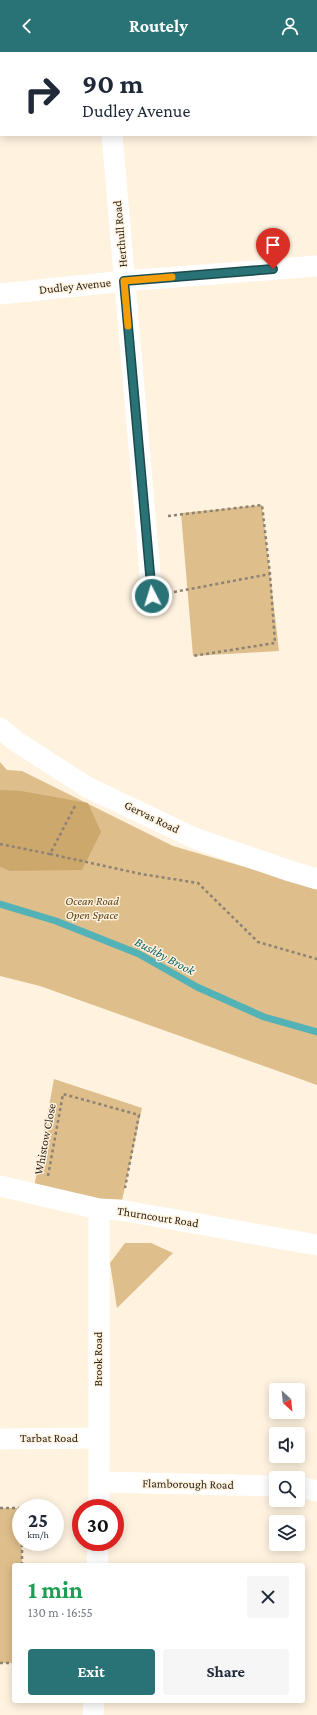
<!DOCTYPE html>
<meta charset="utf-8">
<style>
:root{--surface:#fff;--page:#f6f6f7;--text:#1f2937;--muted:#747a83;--accent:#297376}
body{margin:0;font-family:"Crimson Pro",serif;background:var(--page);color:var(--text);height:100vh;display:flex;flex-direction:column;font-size:15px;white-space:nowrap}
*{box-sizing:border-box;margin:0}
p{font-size:13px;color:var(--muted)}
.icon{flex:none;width:22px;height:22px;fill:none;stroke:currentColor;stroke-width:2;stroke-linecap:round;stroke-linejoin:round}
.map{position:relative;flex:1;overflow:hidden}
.drawer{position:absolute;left:12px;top:1511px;width:293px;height:140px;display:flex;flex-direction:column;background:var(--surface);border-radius:4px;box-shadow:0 2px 10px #0003}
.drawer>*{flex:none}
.hud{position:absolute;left:0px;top:0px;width:317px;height:84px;box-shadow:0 2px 10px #0003;background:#fff;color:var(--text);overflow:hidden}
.needle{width:26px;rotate:153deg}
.fabs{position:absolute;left:269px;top:1331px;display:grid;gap:8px}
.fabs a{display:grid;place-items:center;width:36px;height:36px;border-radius:4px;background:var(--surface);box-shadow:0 2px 10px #0003;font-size:20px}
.speed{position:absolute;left:12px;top:1447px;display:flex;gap:8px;font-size:20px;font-weight:700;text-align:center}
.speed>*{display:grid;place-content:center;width:52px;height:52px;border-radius:50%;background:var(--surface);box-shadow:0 2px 10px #0003;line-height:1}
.speed small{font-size:10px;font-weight:400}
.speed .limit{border:6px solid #d22;background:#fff;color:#111}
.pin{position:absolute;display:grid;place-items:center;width:34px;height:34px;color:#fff;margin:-41px -17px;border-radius:50% 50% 50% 0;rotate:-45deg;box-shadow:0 0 4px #0007}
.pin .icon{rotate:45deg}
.me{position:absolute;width:44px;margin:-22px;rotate:355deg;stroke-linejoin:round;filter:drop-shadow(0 0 3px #0008)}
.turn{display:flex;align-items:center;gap:14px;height:84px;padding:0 16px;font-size:18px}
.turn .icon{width:52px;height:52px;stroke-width:2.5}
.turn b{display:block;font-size:28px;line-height:34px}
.round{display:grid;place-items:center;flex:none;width:42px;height:42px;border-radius:4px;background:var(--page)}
.headline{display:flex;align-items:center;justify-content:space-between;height:68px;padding:0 16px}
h1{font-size:24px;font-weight:700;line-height:30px;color:#1e9e55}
.action{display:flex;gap:8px;margin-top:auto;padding:8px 16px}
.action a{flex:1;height:46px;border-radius:4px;background:var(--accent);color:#fff;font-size:16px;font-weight:700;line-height:46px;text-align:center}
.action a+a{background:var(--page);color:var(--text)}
header{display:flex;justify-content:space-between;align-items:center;height:52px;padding:0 16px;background:var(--accent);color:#fff;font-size:18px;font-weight:700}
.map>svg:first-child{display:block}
</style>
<header><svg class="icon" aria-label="back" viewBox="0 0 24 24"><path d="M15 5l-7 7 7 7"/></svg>Routely<svg class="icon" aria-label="person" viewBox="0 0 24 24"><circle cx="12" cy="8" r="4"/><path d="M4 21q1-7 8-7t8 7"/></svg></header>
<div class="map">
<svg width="317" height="1663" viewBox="0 0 317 1663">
<rect width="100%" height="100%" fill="#fff2df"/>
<g fill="#debe8b">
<path d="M262 453 279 599 193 604 181 461Z"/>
<path d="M0 710 7 718 22 719 173 794 317 836V1033L40 934 0 924Z"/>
<path d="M54 1027 142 1056 120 1158 33 1141Z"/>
<path d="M125 1191H151L173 1201 117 1256 110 1211Z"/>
<path d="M0 1456H23H21L22 1513H14V1611H0Z"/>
</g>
<path fill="#cda86c" d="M0 738 21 739 88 751 101 780 82 818 10 819 0 815Z"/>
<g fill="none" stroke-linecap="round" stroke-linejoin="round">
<path stroke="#53b2b6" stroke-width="7" d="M0 852 56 869 139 902 197 935 264 965 317 980"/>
<g stroke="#8d8273" stroke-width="2.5" stroke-dasharray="3 3" stroke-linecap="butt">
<path d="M168 464 262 453 270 522 275 591 193 604"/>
<path d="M174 540 270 522"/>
<path d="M0 792 50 802 75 754"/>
<path d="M50 802 141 822 198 831 258 890 317 907"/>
<path d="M48 1124 63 1042 139 1063 125 1136"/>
<path d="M0 1456H23"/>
<path d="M22 1513V1490"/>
<path d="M0 1611H14"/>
</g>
<g stroke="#fff" stroke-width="21">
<path d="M104 0 105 1"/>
<path d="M112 83 152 544"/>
<path d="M0 242 125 229 317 214"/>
<path d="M0 676 14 688 87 735 194 786 290 819 317 827"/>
<path d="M0 1134 99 1157 120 1158 317 1193"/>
<path d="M0 1387 98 1386"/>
<path d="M99 1430 276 1434"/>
<path d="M298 1434 317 1439"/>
<path d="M99 1456V1157"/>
<path d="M97 1513 98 1490"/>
<path d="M93 1663 94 1649"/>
</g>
</g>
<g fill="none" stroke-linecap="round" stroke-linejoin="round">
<g stroke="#1b4b4d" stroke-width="10">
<path id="route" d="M152 544 124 229 273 217"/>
</g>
<use href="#route" stroke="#297376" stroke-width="7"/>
<path stroke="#f59e0b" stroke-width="7" d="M128 274 124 229 172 225"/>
</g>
<g text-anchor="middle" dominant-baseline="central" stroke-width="3" stroke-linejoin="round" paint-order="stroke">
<g font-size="12" fill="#261e12" stroke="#fff2df">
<text transform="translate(120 182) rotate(-95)">Herthull Road</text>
<text transform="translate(75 234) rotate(-6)">Dudley Avenue</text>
<text transform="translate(152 765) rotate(26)">Gervas Road</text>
<text transform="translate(45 1087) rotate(-79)">Whistow Close</text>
<text transform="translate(158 1165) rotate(9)">Thurncourt Road</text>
<text transform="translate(98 1307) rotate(-90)">Brook Road</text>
<text x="49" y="1386">Tarbat Road</text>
<text transform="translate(188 1432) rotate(1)">Flamborough Road</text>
</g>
<g font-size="12" font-style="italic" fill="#614718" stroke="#fff2df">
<text x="92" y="849">Ocean Road<tspan x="92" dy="14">Open Space</tspan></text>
</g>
<g font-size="13" font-style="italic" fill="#156367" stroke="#fff2df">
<text transform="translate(165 904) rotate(28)">Bushby Brook</text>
</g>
</g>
</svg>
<div class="fabs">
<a><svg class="needle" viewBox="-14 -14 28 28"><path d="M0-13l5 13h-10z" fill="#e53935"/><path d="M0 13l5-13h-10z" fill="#747a83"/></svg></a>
<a><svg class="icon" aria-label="sound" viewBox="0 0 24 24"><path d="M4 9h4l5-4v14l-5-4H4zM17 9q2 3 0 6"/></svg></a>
<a><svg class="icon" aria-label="search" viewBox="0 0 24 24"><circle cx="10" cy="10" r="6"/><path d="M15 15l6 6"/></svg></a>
<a><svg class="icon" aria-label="layers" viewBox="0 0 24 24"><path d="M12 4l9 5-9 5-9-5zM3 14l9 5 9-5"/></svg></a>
</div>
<div class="speed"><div>25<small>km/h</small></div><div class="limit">30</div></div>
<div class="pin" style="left:273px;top:217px;background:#d93025"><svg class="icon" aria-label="arrive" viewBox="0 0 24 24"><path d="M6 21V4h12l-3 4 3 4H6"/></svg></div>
<svg class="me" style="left:152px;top:544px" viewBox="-20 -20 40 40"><circle r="17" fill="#297376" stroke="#fff" stroke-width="3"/><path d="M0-11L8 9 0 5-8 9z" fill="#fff"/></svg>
<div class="hud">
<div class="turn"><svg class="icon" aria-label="right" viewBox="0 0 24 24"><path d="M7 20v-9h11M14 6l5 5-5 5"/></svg><div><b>90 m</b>Dudley Avenue</div></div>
</div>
<section class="drawer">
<div class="headline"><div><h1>1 min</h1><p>130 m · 16:55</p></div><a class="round"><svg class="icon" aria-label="close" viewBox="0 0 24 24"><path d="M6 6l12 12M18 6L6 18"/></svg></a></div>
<div class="action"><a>Exit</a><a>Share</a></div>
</section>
</div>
